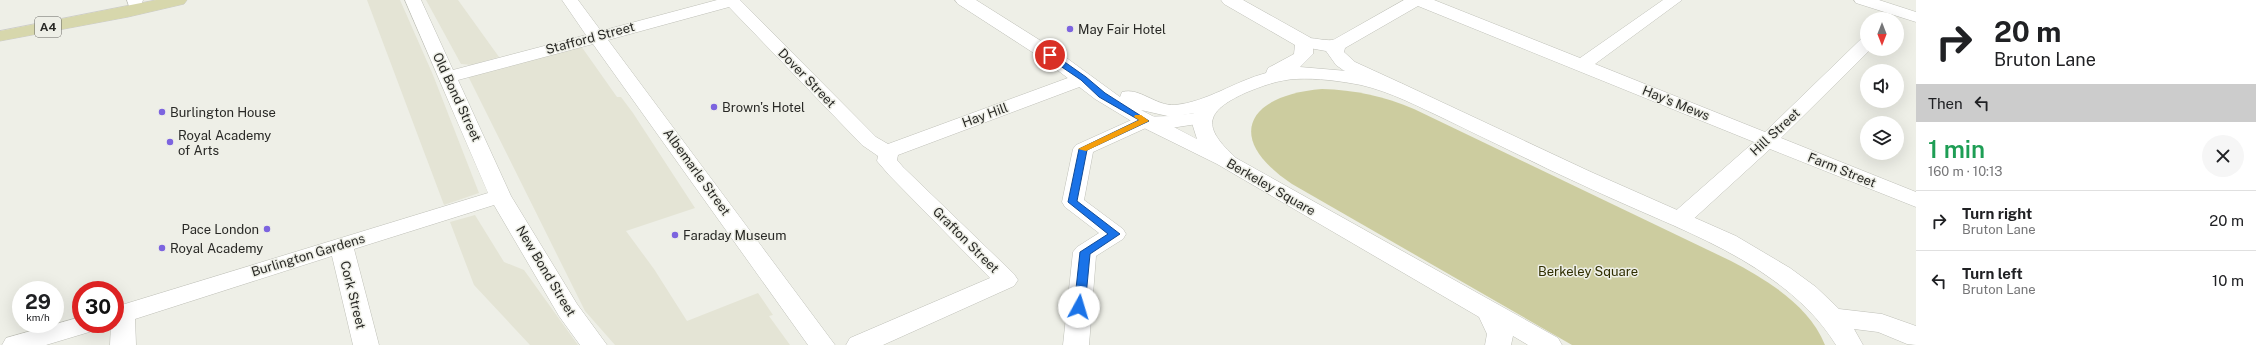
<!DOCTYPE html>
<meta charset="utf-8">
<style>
:root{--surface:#fff;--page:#f6f6f6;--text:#202124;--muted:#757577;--line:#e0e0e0}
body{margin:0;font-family:"Public Sans",sans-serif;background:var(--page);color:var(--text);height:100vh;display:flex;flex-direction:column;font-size:15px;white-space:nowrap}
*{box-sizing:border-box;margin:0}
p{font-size:13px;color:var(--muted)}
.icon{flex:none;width:22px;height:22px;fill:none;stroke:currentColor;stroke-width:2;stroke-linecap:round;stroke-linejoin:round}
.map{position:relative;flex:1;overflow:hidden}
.side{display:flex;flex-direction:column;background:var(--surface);width:340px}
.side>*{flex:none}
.hud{background:#fff;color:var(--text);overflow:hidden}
.needle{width:26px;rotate:180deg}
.tools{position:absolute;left:1860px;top:12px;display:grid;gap:8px}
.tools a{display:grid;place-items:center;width:44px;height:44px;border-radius:50%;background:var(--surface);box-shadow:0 4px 16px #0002;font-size:20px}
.speed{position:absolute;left:12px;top:281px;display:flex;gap:8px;font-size:20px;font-weight:700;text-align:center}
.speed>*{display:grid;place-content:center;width:52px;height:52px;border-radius:50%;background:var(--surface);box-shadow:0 4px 16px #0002;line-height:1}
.speed small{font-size:10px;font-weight:400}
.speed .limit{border:6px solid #d22;background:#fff;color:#111}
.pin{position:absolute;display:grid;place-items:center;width:34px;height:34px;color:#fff;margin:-17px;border:2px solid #fff;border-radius:50%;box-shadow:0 1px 4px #0007}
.me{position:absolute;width:44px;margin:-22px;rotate:6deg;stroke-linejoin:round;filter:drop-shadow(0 0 3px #0008)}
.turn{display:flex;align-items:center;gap:14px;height:84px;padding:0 12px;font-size:18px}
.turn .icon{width:52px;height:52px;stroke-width:2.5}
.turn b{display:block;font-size:28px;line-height:34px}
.then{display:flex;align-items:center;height:38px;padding:0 12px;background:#0003;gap:8px;font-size:15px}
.round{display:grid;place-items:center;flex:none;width:42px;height:42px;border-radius:21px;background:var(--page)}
.overview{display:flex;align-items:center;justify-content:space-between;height:68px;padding:0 12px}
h1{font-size:24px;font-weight:600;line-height:30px;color:#1e9e55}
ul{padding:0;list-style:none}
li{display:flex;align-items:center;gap:12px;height:60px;padding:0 12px;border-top:1px solid var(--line)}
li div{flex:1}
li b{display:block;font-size:15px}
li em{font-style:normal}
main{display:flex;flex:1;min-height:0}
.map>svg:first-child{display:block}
</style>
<main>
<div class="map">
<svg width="1916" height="345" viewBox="0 0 1916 345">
<rect width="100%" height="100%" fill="#eeefe7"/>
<g fill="#e4e4d5">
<path d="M367 0H400L433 75 479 193 444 205Z"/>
<path d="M426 0H458L499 57 472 65 461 64Z"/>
<path d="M581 46 617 97H621L633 113 695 208 626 231 654 269 687 321 758 293 773 315 769 316 790 345H615L585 311 468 76Z"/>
<path d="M475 215 504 262 524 270 578 345H530L474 285 450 222Z"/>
</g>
<path fill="#cccc9f" d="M1322 89C1354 90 1384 96 1414 109L1731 261C1767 280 1809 305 1825 345H1572L1292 184C1223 138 1247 95 1322 89Z"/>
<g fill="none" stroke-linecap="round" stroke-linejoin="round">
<g stroke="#bfc0b8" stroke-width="1">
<g id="minor">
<path d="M127 0H143L141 6H129Z"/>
<path d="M405 0H421L453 70 586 35 562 0H578L601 31 717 0H740L876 137 888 144 1076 75 1083 73 1090 75 1092 79 1090 83 898 155 897 160 903 167 1014 274 1018 280 1014 286 883 345H846L850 338 990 278 889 175 877 161 878 156 862 145 729 7 608 40 835 345H808L593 44 458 80 511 196 577 304 607 345H580L559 316 494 205 354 249 379 345H353L332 256 135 319 136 345H110L111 324H115V307L488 193Z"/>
<path d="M1404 0H1434L1580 58 1663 0H1682L1595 64 1765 132 1861 39 1867 38V49H1871L1781 138 1916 192V207L1770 149 1688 224 1680 226 1672 224 1669 219 1672 214 1754 142 1418 6 1345 48 1344 52 1355 62 1403 84 1405 88 1403 92 1396 94 1389 92 1343 70 1336 65 1326 51 1298 46 1295 42 1298 38C1308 36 1321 41 1333 40Z"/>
<path d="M1854 0H1879L1916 12V22L1856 3Z"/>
<path d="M1203 112 1210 114 1213 118 1210 122 1171 128 1148 127 1093 152 1084 200 1123 229 1126 234 1123 239 1096 256 1089 345H1063L1073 252 1077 247 1099 233 1065 207 1062 202 1073 149 1076 145 1138 117 1171 116Z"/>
<path d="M81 317V324H99L96 330 46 345H2L6 338Z"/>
</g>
</g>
<g stroke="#bfc0b8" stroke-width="1">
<path id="tertiary" d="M955 0H976L1057 51 1120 97 1122 92C1140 87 1155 106 1175 105 1207 102 1235 81 1266 73L1268 68 1294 54 1295 45 1224 4 1221 0H1243L1311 38 1313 42V54L1300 67 1347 71 1403 84 1591 172 1736 236 1790 268 1816 287 1839 309 1882 314 1916 326V345L1907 344 1878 332 1854 329 1863 345H1836C1820 319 1798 298 1773 280 1732 250 1684 230 1638 210 1608 197 1578 183 1548 169 1514 152 1479 136 1445 119 1417 106 1391 92 1361 85 1340 81 1318 78 1296 79 1278 80 1262 86 1245 93 1204 112 1202 127 1236 158L1558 338 1562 345H1528L1513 336 1511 345H1485L1487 334 1479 317 1217 164 1138 125 1095 99 1043 59 958 4ZM1141 110 1172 117 1194 113 1192 123 1197 139Z"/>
</g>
<g stroke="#cccccb" stroke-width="1">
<path id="primary" d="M156 0H187L184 4 128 17 0 41V31Z"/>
</g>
<use href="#minor" fill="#fff" fill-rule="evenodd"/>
<use href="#tertiary" fill="#fff" fill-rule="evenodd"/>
<use href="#primary" fill="#d7d7ac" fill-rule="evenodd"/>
</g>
<path fill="#1a73e8" stroke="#114b97" d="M1047 53H1052L1086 77 1105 93 1149 121 1087 150 1077 201 1120 234 1090 254 1085 307 1079 311 1074 307 1080 252 1108 234 1068 202 1079 149 1139 120 1099 97 1081 80 1047 57Z"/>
<path fill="#f59e0b" d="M1135 115H1141L1149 121 1086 151 1078 149 1139 120 1134 117Z"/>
<g fill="#7c64df" stroke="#eeefe7" stroke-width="1.5">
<circle cx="1070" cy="29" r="4"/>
<circle cx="714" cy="107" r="4"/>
<circle cx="162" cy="112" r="4"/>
<circle cx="170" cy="142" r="4"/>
<circle cx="267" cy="229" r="4"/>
<circle cx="675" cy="235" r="4"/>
<circle cx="162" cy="248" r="4"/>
</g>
<g text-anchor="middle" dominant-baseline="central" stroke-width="3" stroke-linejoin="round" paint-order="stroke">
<rect fill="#eeefe7" stroke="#646460" stroke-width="1" x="35" y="17" width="26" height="20" rx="3"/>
<g font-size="12" font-weight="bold" fill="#292926">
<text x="48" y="27">A4</text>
</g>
<g font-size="13" fill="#292926" stroke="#eeefe7" text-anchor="start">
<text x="1078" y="29">May Fair Hotel</text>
<text x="722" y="107">Brown's Hotel</text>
<text x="170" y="112">Burlington House</text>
<text x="178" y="135">Royal Academy<tspan x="178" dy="15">of Arts</tspan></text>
<text x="259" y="229" text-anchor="end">Pace London</text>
<text x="683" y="235">Faraday Museum</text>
<text x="170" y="248">Royal Academy</text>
</g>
<g font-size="13" fill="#292926" stroke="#eeefe7">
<text transform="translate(590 38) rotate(-15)">Stafford Street</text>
<text transform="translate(807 78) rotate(46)">Dover Street</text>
<text transform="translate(457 97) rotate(65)">Old Bond Street</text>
<text transform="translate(1676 103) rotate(22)">Hay's Mews</text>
<text transform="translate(985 115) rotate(-20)">Hay Hill</text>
<text transform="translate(1775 132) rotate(-43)">Hill Street</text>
<text transform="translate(1842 170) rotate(22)">Farm Street</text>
<text transform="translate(697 172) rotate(54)">Albemarle Street</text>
<text transform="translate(1271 187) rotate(30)">Berkeley Square</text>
<text transform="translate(966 240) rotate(45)">Grafton Street</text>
<text transform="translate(308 255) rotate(-17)">Burlington Gardens</text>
<text transform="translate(546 271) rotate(59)">New Bond Street</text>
<text transform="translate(353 295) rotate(76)">Cork Street</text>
</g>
<g font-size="13" fill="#2f2e00" stroke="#eeefe7">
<text x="1588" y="271">Berkeley Square</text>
</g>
</g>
</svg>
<div class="tools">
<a><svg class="needle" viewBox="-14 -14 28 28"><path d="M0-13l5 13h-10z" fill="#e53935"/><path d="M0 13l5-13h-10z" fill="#757577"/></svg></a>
<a><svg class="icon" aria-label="sound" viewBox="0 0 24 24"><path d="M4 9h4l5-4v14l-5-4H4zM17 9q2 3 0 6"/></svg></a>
<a><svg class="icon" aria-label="layers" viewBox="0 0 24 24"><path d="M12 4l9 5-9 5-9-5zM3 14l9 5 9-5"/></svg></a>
</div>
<div class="speed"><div>29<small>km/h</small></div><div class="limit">30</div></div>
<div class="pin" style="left:1050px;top:55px;background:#d93025"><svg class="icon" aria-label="arrive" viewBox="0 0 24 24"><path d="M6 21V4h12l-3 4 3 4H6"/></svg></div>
<svg class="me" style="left:1079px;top:307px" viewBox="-20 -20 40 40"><circle r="19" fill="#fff"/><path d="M0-13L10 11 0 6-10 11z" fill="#1a73e8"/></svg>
</div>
<section class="side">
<div class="hud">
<div class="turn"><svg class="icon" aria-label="right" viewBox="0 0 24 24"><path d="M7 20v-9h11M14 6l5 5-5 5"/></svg><div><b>20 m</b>Bruton Lane</div></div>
<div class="then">Then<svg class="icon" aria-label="left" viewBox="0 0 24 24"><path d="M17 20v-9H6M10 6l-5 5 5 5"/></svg></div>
</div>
<div class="overview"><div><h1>1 min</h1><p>160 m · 10:13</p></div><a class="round"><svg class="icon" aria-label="close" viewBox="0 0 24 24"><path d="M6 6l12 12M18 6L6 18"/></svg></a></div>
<ul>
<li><svg class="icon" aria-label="right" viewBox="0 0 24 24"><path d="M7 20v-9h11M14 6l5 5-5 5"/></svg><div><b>Turn right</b><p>Bruton Lane</p></div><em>20 m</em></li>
<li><svg class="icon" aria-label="left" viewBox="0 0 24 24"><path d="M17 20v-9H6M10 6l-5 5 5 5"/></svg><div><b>Turn left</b><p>Bruton Lane</p></div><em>10 m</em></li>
</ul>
</section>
</main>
